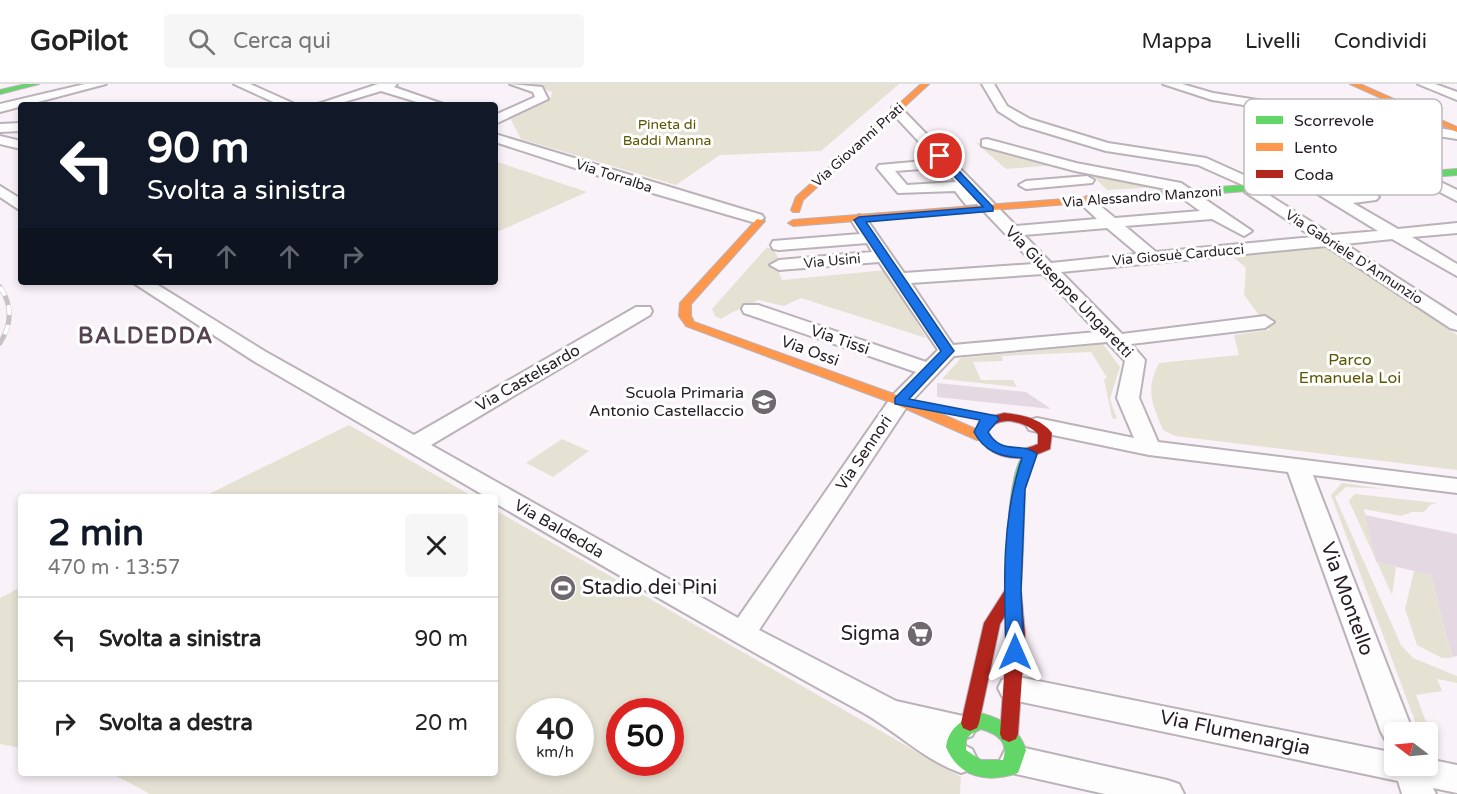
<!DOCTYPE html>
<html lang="it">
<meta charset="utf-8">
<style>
:root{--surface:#fff;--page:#f6f6f6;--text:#222;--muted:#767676;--line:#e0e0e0;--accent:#111827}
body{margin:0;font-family:"Varela Round",sans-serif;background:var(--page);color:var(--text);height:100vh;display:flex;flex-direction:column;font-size:22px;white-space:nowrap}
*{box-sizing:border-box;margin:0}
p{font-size:20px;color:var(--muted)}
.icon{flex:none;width:33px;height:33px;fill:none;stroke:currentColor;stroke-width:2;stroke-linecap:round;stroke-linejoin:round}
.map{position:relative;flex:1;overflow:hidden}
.panel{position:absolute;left:18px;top:410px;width:480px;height:282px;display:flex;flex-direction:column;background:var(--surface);border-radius:6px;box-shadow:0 3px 9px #0003}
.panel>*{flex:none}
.banner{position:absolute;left:18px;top:18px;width:480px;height:183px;border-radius:6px;box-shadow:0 3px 9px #0003;background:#111827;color:#fff;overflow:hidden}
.needle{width:39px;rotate:286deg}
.fabs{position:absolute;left:1384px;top:638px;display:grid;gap:12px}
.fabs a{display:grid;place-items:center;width:54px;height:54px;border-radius:6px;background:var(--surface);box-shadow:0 3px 9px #0003;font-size:30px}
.speed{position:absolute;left:516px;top:614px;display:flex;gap:12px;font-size:30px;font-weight:700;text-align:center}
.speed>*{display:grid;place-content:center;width:78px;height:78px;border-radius:50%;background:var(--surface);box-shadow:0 3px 9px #0003;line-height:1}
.speed small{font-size:15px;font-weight:400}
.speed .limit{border:9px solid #d22;background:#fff;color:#111}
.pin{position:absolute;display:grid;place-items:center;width:51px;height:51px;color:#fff;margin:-26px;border:3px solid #fff;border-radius:50%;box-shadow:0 2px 6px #0007}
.me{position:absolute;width:66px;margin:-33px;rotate:0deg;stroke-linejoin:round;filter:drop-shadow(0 0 4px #0008)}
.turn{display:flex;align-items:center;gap:21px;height:126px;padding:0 30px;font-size:27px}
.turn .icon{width:78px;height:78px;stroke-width:2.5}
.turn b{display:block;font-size:42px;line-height:51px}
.lanes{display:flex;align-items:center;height:57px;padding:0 30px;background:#0003;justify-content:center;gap:30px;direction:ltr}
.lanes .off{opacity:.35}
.round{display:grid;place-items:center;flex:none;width:63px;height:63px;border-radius:6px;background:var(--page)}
.summary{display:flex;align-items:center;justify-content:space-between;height:102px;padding:0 30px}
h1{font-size:36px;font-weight:700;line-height:45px;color:var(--accent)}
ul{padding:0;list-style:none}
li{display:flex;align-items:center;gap:18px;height:84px;padding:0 30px;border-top:2px solid var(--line)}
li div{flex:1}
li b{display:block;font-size:22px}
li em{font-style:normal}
header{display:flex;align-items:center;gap:36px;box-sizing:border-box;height:84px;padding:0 30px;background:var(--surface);border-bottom:2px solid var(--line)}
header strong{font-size:28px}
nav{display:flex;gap:33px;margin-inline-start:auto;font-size:21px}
.search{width:420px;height:54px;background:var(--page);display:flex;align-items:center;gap:15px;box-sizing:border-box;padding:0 21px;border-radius:6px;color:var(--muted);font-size:22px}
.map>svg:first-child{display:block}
</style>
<header>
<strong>GoPilot</strong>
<div class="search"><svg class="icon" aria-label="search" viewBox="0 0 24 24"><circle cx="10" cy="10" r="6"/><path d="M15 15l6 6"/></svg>Cerca qui</div>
<nav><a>Mappa</a><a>Livelli</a><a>Condividi</a></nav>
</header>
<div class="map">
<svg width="1457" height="710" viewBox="0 0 1457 710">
<rect width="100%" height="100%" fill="#faf2f9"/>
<g fill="#e5e2d4" fill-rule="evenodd">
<path d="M534 0H899L821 67 720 71 676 101 521 55 510 34 551 13 552 8Z"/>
<path d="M975 58 1054 81 1006 85Z"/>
<path d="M495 77 587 108 495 149Z"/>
<path d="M1091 90 1158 103 1107 106Z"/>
<path d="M1328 162 1457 251V386L1175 352 1163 346C1152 319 1145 307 1159 279L1239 271 1234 251 1270 246 1244 211 1246 184 1231 171Z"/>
<path d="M767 163C785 171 774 180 782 196L886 186 926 254 801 214 784 222 758 216C745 224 734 226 721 235L715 232 712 225Z"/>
<path d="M1103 260 1120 283 1110 315 1117 335 1112 334 1104 295 1107 294 1091 268 1002 272 1003 277 973 278 981 296H1013L1017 303 942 295 961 274Z"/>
<path d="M349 341 472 412H205Z"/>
<path d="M562 355 589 367 553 393 526 379Z"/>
<path d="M1342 399 1386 405 1346 403 1335 413 1401 561 1413 574 1457 592V599L1437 595 1442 607 1416 611 1439 673 1428 666V648H1419L1331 411Z"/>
<path d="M1355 410 1437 419 1430 421 1424 428H1412L1401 432 1364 425 1376 478 1396 483 1392 511 1349 417Z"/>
<path d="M495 426 961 693 960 710H150L111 689 495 688ZM530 627H580V678H530ZM620 627H670V678H620Z"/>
<path d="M1414 487 1431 491 1452 574H1442L1417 561 1405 525Z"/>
<path d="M21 503V664L0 660V514Z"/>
</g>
<g fill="#e4d8e2">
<path d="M937 299 1026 308 1051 325 937 313Z"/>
<path d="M1365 431 1457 450V572L1452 573 1431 491 1376 478Z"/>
</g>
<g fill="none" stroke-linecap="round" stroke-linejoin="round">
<g stroke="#bab2b8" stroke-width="4">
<g id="street">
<path d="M85 0H106L0 28V20Z"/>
<path d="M234 0H250L297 21H280Z"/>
<path d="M378 0H397L394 3 446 21H427L381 7 334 21H315Z"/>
<path d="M510 0 542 3 548 15 495 40V31L535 13 533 8Z"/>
<path d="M982 0H994L1007 22 1030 35 1108 59 1206 74 1266 101 1268 104 1264 108 1332 151 1378 147 1316 109 1314 106 1316 103H1326L1339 110H1376L1379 113 1376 116 1353 119 1398 145 1457 139V149L1412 153 1457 180V192L1392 155 1345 160 1457 232V246L1450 244 1326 162 1061 188 1122 250 1265 232 1274 238 1265 244 1131 260 1145 276 1139 314 1158 358 1457 395V409L1313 391 1413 648H1395V660L1386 657 1381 648 1288 388 1149 371 1029 346 1026 341 1029 336 1037 334 1134 354 1117 314 1125 277 1107 258 954 272 908 321 759 546 896 617 972 634 977 643 972 652 961 656 948 653 972 665 977 675 972 685 961 689C922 675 895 646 860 627 737 560 616 490 495 419V412H485L252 276 132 198H153L266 268 414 351 636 223H650L652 227 650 231 431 361 738 534 892 312 916 288 744 229 742 225 744 221H758L926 278 938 266 879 178 779 186 770 181 779 176 872 168 867 159 779 166 773 165 771 161 773 157 860 150 851 136 859 131 865 133 904 189 1034 180 977 120 966 121 955 107 898 109 877 84 879 81 936 76 892 29V23H900L1016 142 1097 135 1079 118 1087 113 1092 115 1115 134 1200 127 1171 106 1075 87 982 62V56L987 55 1076 79 1181 99 1252 147 1244 152 1212 135 1125 142 1156 168 1313 153 1245 108V102L1198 81 1106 67 1020 41 998 27ZM941 81 956 98 907 101 895 87 934 84ZM1107 144 1138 170 1051 179 1024 151ZM1043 190 1097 248 953 261 911 199Z"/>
<path d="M1163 0H1182L1213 9 1457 47V55L1212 16Z"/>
<path d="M1418 0H1435L1457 8V16Z"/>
<path d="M21 39V47L0 48V40Z"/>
<path d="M495 50 762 131 764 134 756 139 649 108 495 58Z"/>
<path d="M0 52 21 57V65L0 60Z"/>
<path d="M1418 87 1457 106V117L1413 94 1411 91Z"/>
<path d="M1087 92 1094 96 1092 99 1026 105 1019 101 1026 97Z"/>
<path d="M0 102 21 115V127L0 113Z"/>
<path d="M1013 592 1395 669V681H1428V675L1457 681V709L1433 704 1436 710H1402L1398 697 1013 616 1002 612 998 604 1002 596Z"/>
<path d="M1016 662 1167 696 1179 700 1184 710H1105L1016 690 1005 686 1000 676 1005 666Z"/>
</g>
</g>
<g stroke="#bab2b8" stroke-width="2">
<g id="fast">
<path d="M26 0H39L0 10V6Z"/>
<path d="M1457 85V91L1103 118 1098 115 1103 112Z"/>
<path d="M1030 366 1037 370 1025 405 1023 465 1020 469H1010L1007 465C1008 446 1010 371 1030 366Z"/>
<path d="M980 629C1002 635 1018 643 1026 666L1018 689C987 699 959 694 946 663 949 643 962 636 980 629ZM981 645C998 650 1009 658 1003 676H981L966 666V656L971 650Z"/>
</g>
</g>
<g stroke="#bab2b8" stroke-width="2">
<g id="slow">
<path d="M921 0H929L803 116 799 128H793L791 126 796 113Z"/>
<path d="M1350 0H1360L1457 43V48Z"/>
<path d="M1103 112 1106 113V117L793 142 788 139 793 136Z"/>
<path d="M757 135 765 137 691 220V232L694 238 905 314 987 350 989 353 987 356H977L895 320 686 242 679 232 680 219Z"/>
</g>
</g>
<g stroke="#bab2b8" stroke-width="2">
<g id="jam">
<path d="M1004 329C1022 331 1040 334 1052 349L1050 365C1020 379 992 378 974 348L985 334ZM1010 337C1021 339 1030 342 1038 350V360C1019 369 999 367 988 348 992 339 1001 337 1010 337Z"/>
<path d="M1015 460 1020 461 1023 465 1021 506 1025 550 1018 650 1016 655 1009 658 1002 655 1000 650 1007 550 1006 530 1000 540 979 639 977 644 970 647 963 644 961 639 984 539 1005 506 1007 465 1010 461Z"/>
</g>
</g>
<use href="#street" fill="#fefdfe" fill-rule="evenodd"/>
<use href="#fast" fill="#63d668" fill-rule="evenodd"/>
<use href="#slow" fill="#ff974d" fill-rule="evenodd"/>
<use href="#jam" fill="#b3261e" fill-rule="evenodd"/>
<g stroke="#c6c3c5" stroke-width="5">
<path id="rail" d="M0 203C13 222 12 240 0 259"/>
</g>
<use href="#rail" stroke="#fff" stroke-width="4" stroke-dasharray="10" stroke-linecap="butt"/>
</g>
<path fill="#1a73e8" stroke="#114b97" stroke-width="1.5" d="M937 70H943L993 123V127L866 138 954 267 909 315 997 332 999 335 988 348C1001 372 1023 357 1037 370L1025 405 1021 506 1024 568 1021 573H1009L1006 568C1004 504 1001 435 1022 374 1000 373 984 367 974 348L980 336 895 320V314L941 267 854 136 859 133 983 123 937 74Z"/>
<defs>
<g id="school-disc" transform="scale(1.35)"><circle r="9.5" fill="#70686f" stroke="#fff"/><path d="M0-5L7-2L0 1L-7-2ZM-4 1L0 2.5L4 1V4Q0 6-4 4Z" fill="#fff"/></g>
<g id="stadium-disc" transform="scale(1.35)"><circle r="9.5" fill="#70686f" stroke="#fff"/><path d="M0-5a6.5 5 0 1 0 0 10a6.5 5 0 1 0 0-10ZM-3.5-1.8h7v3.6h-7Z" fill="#fff"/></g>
<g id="supermarket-disc" transform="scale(1.35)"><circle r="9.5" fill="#70686f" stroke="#fff"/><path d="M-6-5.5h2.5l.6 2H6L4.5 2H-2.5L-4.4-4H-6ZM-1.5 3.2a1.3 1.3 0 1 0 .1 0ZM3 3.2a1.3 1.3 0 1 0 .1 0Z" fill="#fff"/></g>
</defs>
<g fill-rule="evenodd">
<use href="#school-disc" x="764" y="318"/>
<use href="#stadium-disc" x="563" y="504"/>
<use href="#supermarket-disc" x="920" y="550"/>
</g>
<g text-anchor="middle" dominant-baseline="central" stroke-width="6" stroke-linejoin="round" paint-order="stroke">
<g font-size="14" fill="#5a5700" stroke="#fff">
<text x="667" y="40">Pineta di<tspan x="667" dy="16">Baddi Manna</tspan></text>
</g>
<g font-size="14" fill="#261d24" stroke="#fff">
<text transform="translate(858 61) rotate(-42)">Via Giovanni Prati</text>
<text transform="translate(614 92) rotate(18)">Via Torralba</text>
<text transform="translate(1142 113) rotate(-4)">Via Alessandro Manzoni</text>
<text transform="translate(1178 171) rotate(-5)">Via Giosuè Carducci</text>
<text transform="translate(1354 173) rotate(33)">Via Gabriele D'Annunzio</text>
<text transform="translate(832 177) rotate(-5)">Via Usini</text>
</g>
<g font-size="16" fill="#261d24" stroke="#fff">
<text transform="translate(1069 208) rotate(46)">Via Giuseppe Ungaretti</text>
<text transform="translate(840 256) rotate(19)">Via Tissi</text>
<text transform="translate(810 267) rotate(20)">Via Ossi</text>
<text transform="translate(528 294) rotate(-30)">Via Castelsardo</text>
<text transform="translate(864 369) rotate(-56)">Via Sennori</text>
<text transform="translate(559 445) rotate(30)">Via Baldedda</text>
</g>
<g font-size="16" fill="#5a5700" stroke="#fff">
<text x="1350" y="276">Parco<tspan x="1350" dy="18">Emanuela Loi</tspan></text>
</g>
<g font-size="16" fill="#261d24" stroke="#fff" text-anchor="end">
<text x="744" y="309">Scuola Primaria<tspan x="744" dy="18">Antonio Castellaccio</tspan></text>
</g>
<g font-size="20" fill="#261d24" stroke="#fff" text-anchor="start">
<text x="582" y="504">Stadio dei Pini</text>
<text x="900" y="550" text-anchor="end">Sigma</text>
</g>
<g font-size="20" fill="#261d24" stroke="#fff">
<text transform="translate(1347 515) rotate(70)">Via Montello</text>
<text transform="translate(1235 649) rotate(12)">Via Flumenargia</text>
</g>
<g font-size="22" font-weight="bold" letter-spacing="1.5" fill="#564251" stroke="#fff">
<text x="146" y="252">BALDEDDA</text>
</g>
</g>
<rect x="1244" y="15" width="198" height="96" rx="9" fill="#fff" stroke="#bebbbd" stroke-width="1.5"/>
<rect x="1256" y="32" width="27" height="8" fill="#63d668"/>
<rect x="1256" y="59" width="27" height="8" fill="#ff974d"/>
<rect x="1256" y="86" width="27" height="8" fill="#b3261e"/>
<g font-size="16" fill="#261d24">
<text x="1294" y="42">Scorrevole</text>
<text x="1294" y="69">Lento</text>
<text x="1294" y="96">Coda</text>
</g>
</svg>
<div class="fabs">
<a><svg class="needle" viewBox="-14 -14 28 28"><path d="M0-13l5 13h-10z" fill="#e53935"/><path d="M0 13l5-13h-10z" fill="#767676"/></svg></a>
</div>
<div class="speed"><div>40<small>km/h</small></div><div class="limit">50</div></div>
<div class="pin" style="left:940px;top:72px;background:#d93025"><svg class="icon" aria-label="arrive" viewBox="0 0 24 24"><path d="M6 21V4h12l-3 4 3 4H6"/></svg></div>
<svg class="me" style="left:1015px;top:568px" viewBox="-20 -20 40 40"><path d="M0-17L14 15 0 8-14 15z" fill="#1a73e8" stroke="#fff" stroke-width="4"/></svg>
<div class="banner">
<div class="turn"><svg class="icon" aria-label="left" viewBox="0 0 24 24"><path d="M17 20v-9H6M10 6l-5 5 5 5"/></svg><div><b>90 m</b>Svolta a sinistra</div></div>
<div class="lanes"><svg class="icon" aria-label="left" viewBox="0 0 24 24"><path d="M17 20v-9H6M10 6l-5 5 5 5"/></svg><svg class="icon off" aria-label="ahead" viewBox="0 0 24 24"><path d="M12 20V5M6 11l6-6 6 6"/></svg><svg class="icon off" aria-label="ahead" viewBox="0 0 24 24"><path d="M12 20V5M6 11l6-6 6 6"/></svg><svg class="icon off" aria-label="right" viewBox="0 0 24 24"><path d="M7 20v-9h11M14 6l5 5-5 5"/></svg></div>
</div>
<section class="panel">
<div class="summary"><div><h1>2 min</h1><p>470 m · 13:57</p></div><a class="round"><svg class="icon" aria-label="close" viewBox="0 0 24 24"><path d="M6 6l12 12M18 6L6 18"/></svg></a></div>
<ul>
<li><svg class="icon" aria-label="left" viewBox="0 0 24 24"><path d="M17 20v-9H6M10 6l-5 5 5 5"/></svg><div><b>Svolta a sinistra</b></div><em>90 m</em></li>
<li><svg class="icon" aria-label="right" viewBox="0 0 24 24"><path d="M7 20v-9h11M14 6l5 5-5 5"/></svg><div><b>Svolta a destra</b></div><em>20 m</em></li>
</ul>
</section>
</div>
